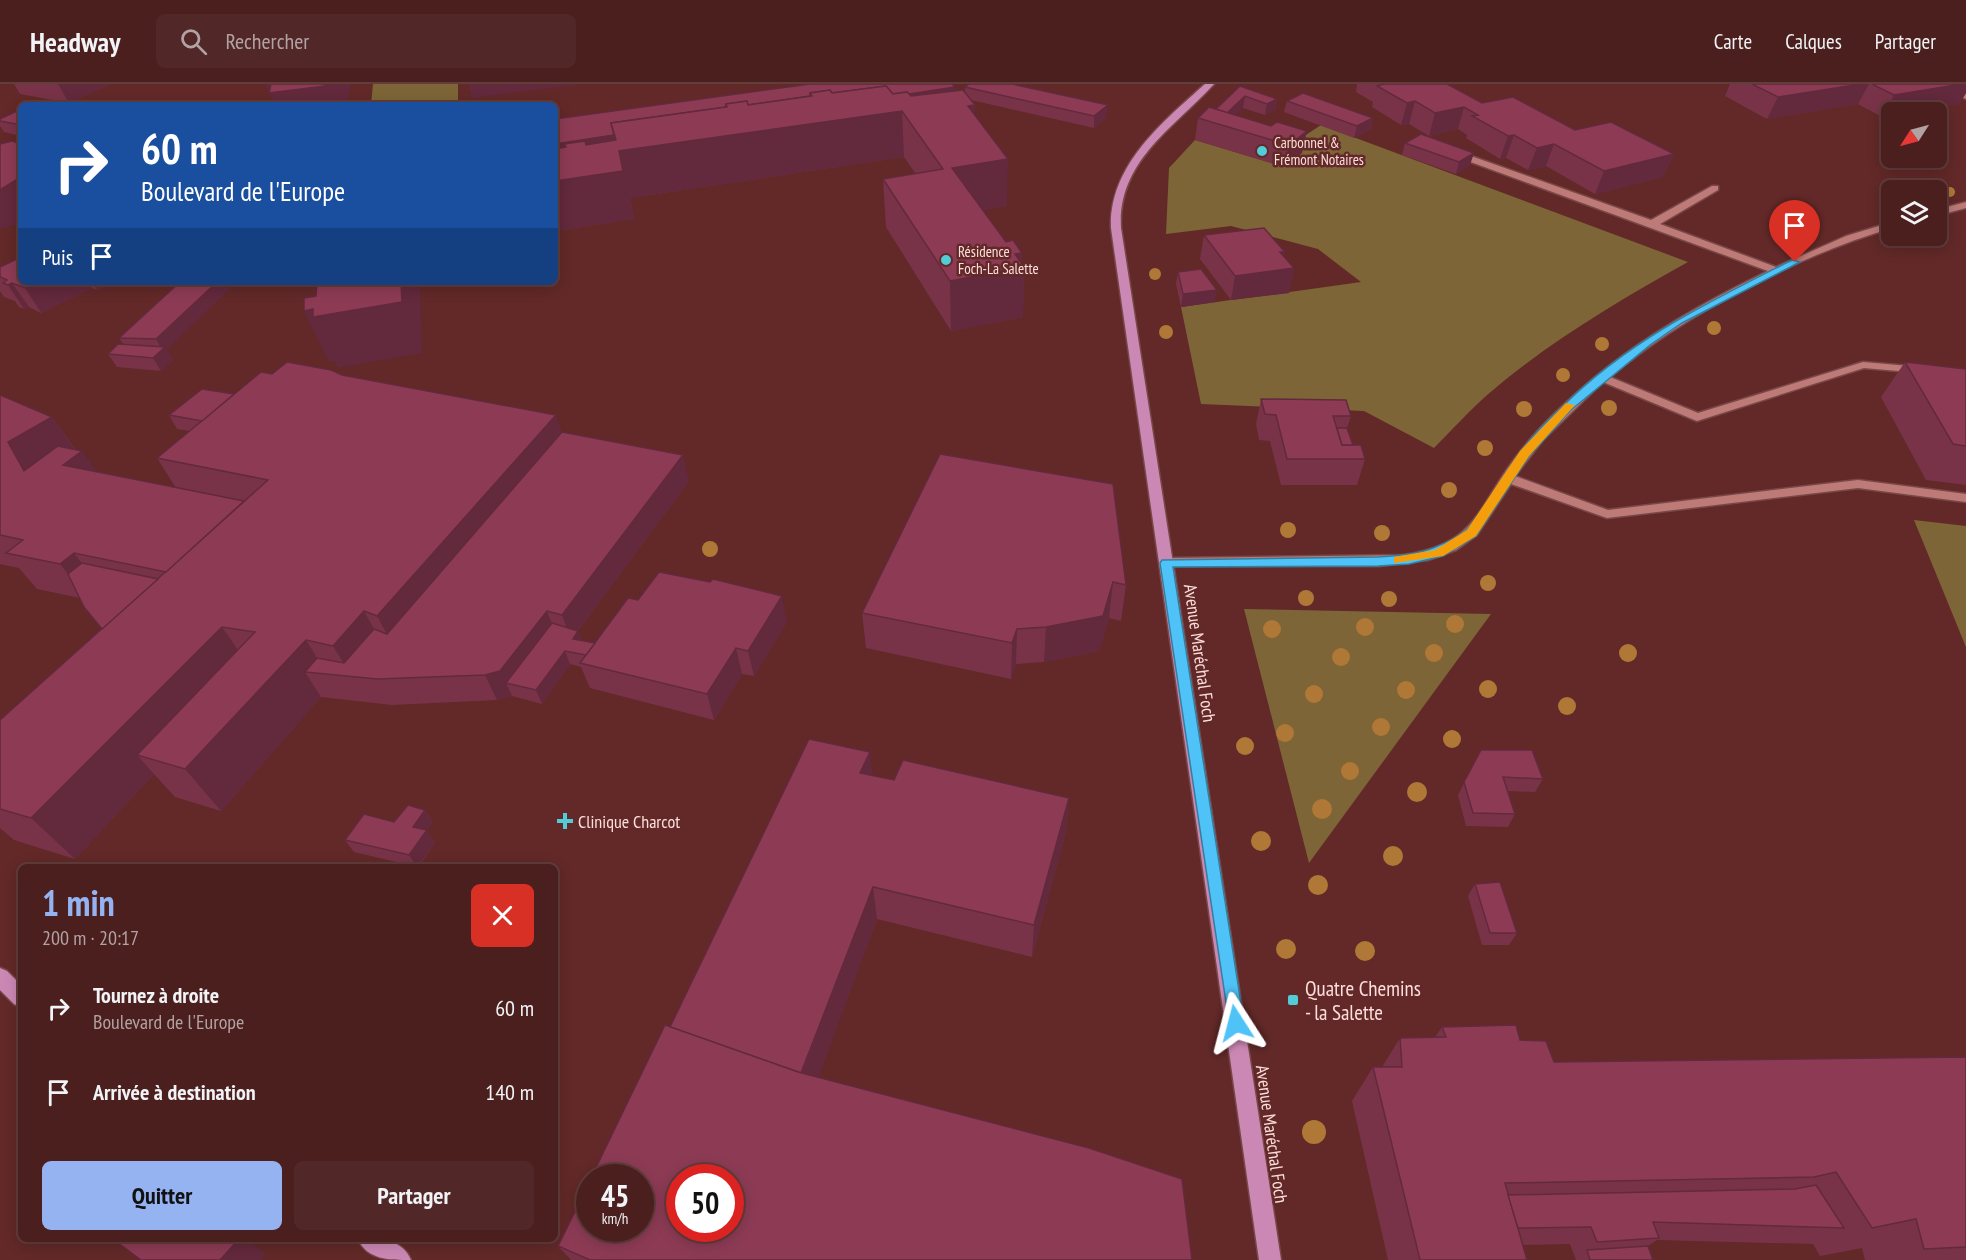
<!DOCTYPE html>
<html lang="fr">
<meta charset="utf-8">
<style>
:root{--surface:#4a1f1e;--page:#512727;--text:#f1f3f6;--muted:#b2a2a4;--line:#613d3c;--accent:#95b2f1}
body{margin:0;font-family:"PT Sans Narrow",sans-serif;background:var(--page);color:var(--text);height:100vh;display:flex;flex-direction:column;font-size:22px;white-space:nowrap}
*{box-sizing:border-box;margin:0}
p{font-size:20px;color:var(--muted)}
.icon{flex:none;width:33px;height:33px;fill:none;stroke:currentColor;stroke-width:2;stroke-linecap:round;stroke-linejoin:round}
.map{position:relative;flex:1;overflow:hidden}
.panel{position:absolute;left:18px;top:780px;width:540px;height:378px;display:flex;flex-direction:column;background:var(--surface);border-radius:9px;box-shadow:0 3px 15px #0003,0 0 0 2px var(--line)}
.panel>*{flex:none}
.top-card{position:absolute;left:18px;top:18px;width:540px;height:183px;border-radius:9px;box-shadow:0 3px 15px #0003,0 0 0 2px var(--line);background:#1a4fa0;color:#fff;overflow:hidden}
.needle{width:39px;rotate:234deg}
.tools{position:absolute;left:1881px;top:18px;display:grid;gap:12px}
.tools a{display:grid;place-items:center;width:66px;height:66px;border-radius:9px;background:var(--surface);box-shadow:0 3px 15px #0003,0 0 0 2px var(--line);font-size:30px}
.speed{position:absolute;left:576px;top:1080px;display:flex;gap:12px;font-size:30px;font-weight:700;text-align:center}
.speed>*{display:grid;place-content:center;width:78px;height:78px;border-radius:50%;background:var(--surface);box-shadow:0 3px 15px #0003,0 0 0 2px var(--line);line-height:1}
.speed small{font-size:15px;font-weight:400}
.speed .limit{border:9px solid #d22;background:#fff;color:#111}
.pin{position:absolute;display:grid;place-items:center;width:51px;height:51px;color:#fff;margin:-62px -26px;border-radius:50% 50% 50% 0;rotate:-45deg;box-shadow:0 0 6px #0007}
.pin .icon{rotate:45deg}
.me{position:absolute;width:66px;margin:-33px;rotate:351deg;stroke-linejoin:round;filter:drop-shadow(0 0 4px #0008)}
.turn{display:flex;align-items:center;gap:21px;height:126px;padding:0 24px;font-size:27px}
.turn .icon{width:78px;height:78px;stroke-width:2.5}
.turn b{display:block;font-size:42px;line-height:51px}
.then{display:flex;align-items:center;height:57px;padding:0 24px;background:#0003;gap:12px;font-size:22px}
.round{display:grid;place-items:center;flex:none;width:63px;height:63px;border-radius:9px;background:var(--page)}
.overview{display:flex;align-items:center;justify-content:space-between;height:102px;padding:0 24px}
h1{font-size:36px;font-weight:600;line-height:45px;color:var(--accent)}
.button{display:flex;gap:12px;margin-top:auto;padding:12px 24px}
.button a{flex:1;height:69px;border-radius:9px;background:var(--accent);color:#111;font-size:24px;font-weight:600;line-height:69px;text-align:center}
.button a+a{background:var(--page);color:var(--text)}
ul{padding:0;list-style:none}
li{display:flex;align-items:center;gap:18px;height:84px;padding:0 24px}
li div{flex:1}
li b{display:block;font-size:22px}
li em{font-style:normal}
header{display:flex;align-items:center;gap:36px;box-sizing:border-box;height:84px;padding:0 30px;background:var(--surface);border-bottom:2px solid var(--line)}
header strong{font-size:28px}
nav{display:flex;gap:33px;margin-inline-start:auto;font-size:21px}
.search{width:420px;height:54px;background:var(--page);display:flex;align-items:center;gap:15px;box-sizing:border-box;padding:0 21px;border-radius:9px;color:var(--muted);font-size:22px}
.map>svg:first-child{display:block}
</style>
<header>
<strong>Headway</strong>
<div class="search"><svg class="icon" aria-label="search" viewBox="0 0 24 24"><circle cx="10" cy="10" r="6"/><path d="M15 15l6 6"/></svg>Rechercher</div>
<nav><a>Carte</a><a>Calques</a><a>Partager</a></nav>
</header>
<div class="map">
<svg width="1966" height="1176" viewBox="0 0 1966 1176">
<rect width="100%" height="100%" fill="#622928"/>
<g fill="#7d6537">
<path d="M373 0H458V21H371Z"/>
<path d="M1321 41 1688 178C1618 217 1547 259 1486 312 1468 328 1451 347 1434 364L1364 327 1201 320 1181 223 1361 198 1318 165 1231 142 1166 150 1169 84 1195 56 1284 83 1286 64Z"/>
<path d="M1914 436 1966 442V563Z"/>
<path d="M1244 525 1491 530 1309 779Z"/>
</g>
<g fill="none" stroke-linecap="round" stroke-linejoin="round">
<g stroke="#784848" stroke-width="3">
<g id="minor">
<path d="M1932 0H1943L1966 10V15Z"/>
<path d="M1471 72 1651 136 1712 102H1718V106L1660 140 1776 183 1846 152 1892 138V144C1797 172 1685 230 1610 293L1698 329 1863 278 1921 283 1927 286 1921 289 1864 284 1697 337 1603 298 1543 356 1515 392 1608 426 1858 396 1966 410V418L1858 404 1607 434 1511 400 1477 451 1456 466 1428 476 1379 482H1162L1160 479 1167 474 1403 471C1480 461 1478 419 1520 368 1541 340 1568 316 1594 294 1647 250 1706 217 1768 187L1468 77 1467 75Z"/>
<path d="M1966 118V124L1936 132V126Z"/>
</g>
</g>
<g stroke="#784848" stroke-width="3">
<g id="major">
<path d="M1205 0H1214C1175 43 1117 77 1121 144L1281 1176H1259L1111 144C1109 81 1163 38 1205 0Z"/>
<path d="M0 884 7 887 21 901V923L14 920 0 906Z"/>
<path d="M358 1155C379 1155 402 1154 411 1176 390 1176 367 1176 358 1155Z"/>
</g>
</g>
<use href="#minor" fill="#bd7a77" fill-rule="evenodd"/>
<use href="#major" fill="#cc88b5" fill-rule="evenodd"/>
</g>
<g fill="#af7836">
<circle cx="1950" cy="108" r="5"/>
<circle cx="1155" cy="190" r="6"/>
<circle cx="1714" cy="244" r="7"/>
<circle cx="1166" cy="248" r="7"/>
<circle cx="1602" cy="260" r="7"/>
<circle cx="1563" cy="291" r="7"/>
<circle cx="1609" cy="324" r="8"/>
<circle cx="1524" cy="325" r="8"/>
<circle cx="1485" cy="364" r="8"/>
<circle cx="1449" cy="406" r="8"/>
<circle cx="1288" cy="446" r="8"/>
<circle cx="1382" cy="449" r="8"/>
<circle cx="710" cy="465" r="8"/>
<circle cx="1488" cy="499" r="8"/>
<circle cx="1306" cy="514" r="8"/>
<circle cx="1389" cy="515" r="8"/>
<circle cx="1455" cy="540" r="9"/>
<circle cx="1365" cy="543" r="9"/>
<circle cx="1272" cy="545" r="9"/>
<circle cx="1434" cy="569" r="9"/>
<circle cx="1628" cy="569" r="9"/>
<circle cx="1341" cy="573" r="9"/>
<circle cx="1488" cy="605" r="9"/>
<circle cx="1406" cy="606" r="9"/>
<circle cx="1314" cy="610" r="9"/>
<circle cx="1567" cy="622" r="9"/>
<circle cx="1381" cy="643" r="9"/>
<circle cx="1285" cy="649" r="9"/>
<circle cx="1452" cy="655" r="9"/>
<circle cx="1245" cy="662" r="9"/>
<circle cx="1350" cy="687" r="9"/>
<circle cx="1417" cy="708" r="10"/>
<circle cx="1322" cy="725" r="10"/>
<circle cx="1261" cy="757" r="10"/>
<circle cx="1393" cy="772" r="10"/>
<circle cx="1318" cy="801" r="10"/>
<circle cx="1286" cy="865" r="10"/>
<circle cx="1365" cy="867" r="10"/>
<circle cx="1314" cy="1048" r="12"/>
</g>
<g fill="#793349">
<path d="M14 0H111L69 19 20 10Z"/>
<path d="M810 0 955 3V7L965 8V3L1107 33 1094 44 971 16 975 32 1007 122 983 126 1024 183 1023 233 951 247 886 143 883 95 916 90 904 73 630 114 634 135 555 147V35Z"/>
<path d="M1357 0H1447L1482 19 1575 46 1674 70 1663 93 1595 110 1546 82 1528 86 1506 74 1500 75 1466 54 1467 51 1458 45 1429 52 1409 40 1401 41 1372 23 1373 18 1356 8Z"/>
<path d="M1730 0H1966V9L1959 20 1892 28V31L1882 33 1858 20 1767 35 1725 12Z"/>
<path d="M1240 2 1277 15 1275 26 1265 31 1243 24 1235 31 1271 42 1302 69 1284 83 1195 56 1198 34 1216 25Z"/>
<path d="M1287 17 1373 34 1371 45 1354 54 1284 28Z"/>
<path d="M21 25V52L4 48 0 42V35Z"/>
<path d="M1405 59 1470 81 1456 90 1402 71Z"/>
<path d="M1204 151 1284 173 1294 184 1289 209 1231 216 1200 175Z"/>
<path d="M0 183 21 198H113L97 206 92 204 41 229 29 223 24 225 19 223 15 217 4 213 0 207Z"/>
<path d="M1178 188 1215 218 1181 223 1176 200Z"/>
<path d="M180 198 166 266 173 276 161 287 117 283 108 270 124 261 119 254Z"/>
<path d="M1905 278 1966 285V401L1926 396 1881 313Z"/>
<path d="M272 290 342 291 562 348 689 397 578 547 582 557 595 559 638 516 787 538 754 592 742 590 714 636 590 604 581 583 570 580 542 620 512 612 497 616 392 621 321 613 221 727 175 713 154 690 75 775 14 756 0 744V636L102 545 80 514 37 505 19 484 0 480V311L52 333 75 365 97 388 176 404 157 374 190 347 177 345 169 331 234 310Z"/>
<path d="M1261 315 1351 332 1347 344 1353 361 1365 375 1357 401H1281L1270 357 1259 356 1256 340Z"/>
<path d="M940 370 1126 501 1121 537 1109 534 1099 567 1044 578 1016 580 1011 595 866 564 862 529Z"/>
<path d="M1481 666 1543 695 1535 708 1508 707 1515 730 1508 743 1466 742 1458 711Z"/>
<path d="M873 692 894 696 1069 714 1066 748 1032 873 877 835 818 993 1192 1176H571L558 1162 670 943Z"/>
<path d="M425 726 433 738 427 747 435 759 418 783 354 768 345 756 394 738Z"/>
<path d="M1475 800 1517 849 1509 861H1482L1468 812Z"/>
<path d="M1442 943 1520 956 1554 978 1966 973V1176H1865L1862 1164 1820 1172 1813 1160 1657 1156 1648 1162 1653 1176H1576L1570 1160 1523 1161 1527 1176H1388L1352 1017 1373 983H1382L1400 954 1435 953Z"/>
</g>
<g fill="#63293c">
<path d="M58 0H111L69 19Z"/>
<path d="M266 0H350L347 21H274Z"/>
<path d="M468 0H583L472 14Z"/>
<path d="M1861 0H1869L1858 20 1767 35 1778 13Z"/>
<path d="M1962 0H1966V9L1959 20 1908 28H1892V31L1882 33 1894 11Z"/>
<path d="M955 3V15L813 23Z"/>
<path d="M1245 12 1243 24 1224 42 1225 30Z"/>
<path d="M1277 15 1275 26 1265 31 1267 20Z"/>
<path d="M1415 17 1409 40 1401 41 1407 19Z"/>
<path d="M975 21 976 66 968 22Z"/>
<path d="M1108 21 1107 33 1094 44V32Z"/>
<path d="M1464 23 1458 45 1429 52 1435 29Z"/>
<path d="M902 27 904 73 630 114 634 135 555 147V97L619 67Z"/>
<path d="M1373 34 1371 45 1354 54 1357 42Z"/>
<path d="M1307 47 1302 69 1284 83 1289 61Z"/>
<path d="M614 51 617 63H566L564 60 567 70 555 72V60Z"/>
<path d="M1514 51 1506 74 1500 75 1508 52Z"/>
<path d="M1554 60 1546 82 1528 86 1537 64Z"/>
<path d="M1474 69 1470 81 1456 90 1459 78Z"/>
<path d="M1674 70 1663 93 1595 110 1604 87Z"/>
<path d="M1008 75 1007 122 953 131 952 84Z"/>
<path d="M21 93V139L0 145V106Z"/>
<path d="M1280 168H1285L1281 186 1294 184 1289 209 1231 216 1235 192Z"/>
<path d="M1022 169V183H1024L1023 233 951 247 950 197 1015 170Z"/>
<path d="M38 198H89L92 204 41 229 25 204Z"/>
<path d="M92 198H113L97 206Z"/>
<path d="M217 198H237L166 266 173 276 161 287 153 274 162 266 156 255Z"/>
<path d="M401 198H420L422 269 338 284 334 277 329 278 304 227Z"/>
<path d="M12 199 29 223 24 225 8 201Z"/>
<path d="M1217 206 1215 218 1181 223 1183 210Z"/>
<path d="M556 331 571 374 401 576 377 532Z"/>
<path d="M52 333 77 369 35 394 24 387 8 358Z"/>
<path d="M82 367 108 403 63 381Z"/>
<path d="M683 371 689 397 578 547 583 560 571 557 562 531Z"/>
<path d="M74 469 102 505 89 516 60 480Z"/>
<path d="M1113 498 1109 534 1099 567 1044 578 1046 543Z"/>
<path d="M782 512 787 538 754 592 748 567Z"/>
<path d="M364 527 388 570 352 593 333 562Z"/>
<path d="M547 527 557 553 506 599 512 612 497 616 485 591Z"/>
<path d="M222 543 252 586 137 671 154 690 75 775 31 734Z"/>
<path d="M1017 545 1016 580 1011 595 1012 559Z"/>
<path d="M306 556 327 590 305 588 321 613 221 727 185 685Z"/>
<path d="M736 564 742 590 714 636 707 610Z"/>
<path d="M565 567 570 580 542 620 536 606Z"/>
<path d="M870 668 874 703 860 689Z"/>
<path d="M1069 714 1066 748 1032 873 1034 841Z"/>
<path d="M425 726 433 738 427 747 435 759 417 783 409 771 413 743Z"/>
<path d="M873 803 877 835 808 1022 800 994Z"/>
<path d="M239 1155H245L266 1170 261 1176H220Z"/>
</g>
<g fill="#8d3b55" stroke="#63293c" stroke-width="1.5" fill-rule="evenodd">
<path d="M271 0H325V2L269 9Z"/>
<path d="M810 0H952L955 3 909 10 907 8 893 10 886 2 832 9 830 6 810 9V12L748 21 747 17 726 20V23L611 39 614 51 555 60V35Z"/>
<path d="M969 0H1012L1108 21 1094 32 965 3Z"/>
<path d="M1384 0H1447L1482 19 1513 13 1575 46 1611 38 1674 70 1604 87 1554 60 1537 64 1514 51 1508 52 1472 32 1478 31 1464 23 1435 29 1415 17 1407 19 1377 2Z"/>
<path d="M1752 0H1861L1778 13Z"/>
<path d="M1872 0H1962L1894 11Z"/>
<path d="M886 2 893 10 907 8 911 12 963 6 975 21 968 22 1008 75 952 84 1006 158 1013 156 1022 169 1015 170 1024 183 950 197 883 95 943 85 902 27 619 67 623 87 555 97V65L566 63 564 60 585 57 586 61 616 56 611 39 727 23 726 20 747 17 748 21 812 12 810 9 830 6 832 9Z"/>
<path d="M1240 2 1277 15 1267 20 1245 12 1227 29 1216 25Z"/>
<path d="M1303 9 1373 34 1357 42 1287 17Z"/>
<path d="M1209 23 1271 42 1277 38 1307 47 1289 61 1198 34Z"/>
<path d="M21 25V41L0 37V35Z"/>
<path d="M1421 50 1474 69 1459 78 1405 59Z"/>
<path d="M12 57 21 60V93L0 106V60Z"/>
<path d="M1264 144 1285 168H1280L1294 184 1235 192 1204 151Z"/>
<path d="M21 173V198H38L25 204 12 199 8 201 3 199 7 196 0 193V183Z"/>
<path d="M1201 185 1217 206 1183 210 1178 188Z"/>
<path d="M180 198H217L156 255 119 254Z"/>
<path d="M317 198H401L402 218 313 233V225L304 227V214L316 212Z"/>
<path d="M118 260 165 263 153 274 108 270Z"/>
<path d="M287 278 331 286 342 291 556 331 377 532 364 527 333 562 306 556 185 685 137 671 255 548 222 543 31 734 0 725V636L268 396 157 374 261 288 272 290Z"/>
<path d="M1905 278 1966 285V362L1953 360Z"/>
<path d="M202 305 234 310 202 337 169 331Z"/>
<path d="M0 311 52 333 8 358 24 387 58 362 82 367 63 381 244 417 166 488 74 469 60 480 6 469 23 456 0 451Z"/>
<path d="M1261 315 1346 316 1351 332H1333L1342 361H1361L1365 375H1287L1276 331 1265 330Z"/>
<path d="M1337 344H1347L1353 361H1342Z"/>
<path d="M562 348 683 371 562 531 547 527 500 587 485 591 377 595 305 588 317 574 344 579 374 545 387 550Z"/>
<path d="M940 370 1113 400 1126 501 1113 498 1103 532 1046 543 1017 545 1012 559 862 529Z"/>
<path d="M82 479 158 495 102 545 84 523 68 490Z"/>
<path d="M659 488 710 498 713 495 782 512 748 567 736 564 707 610 580 579 628 514 638 516Z"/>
<path d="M552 539 578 547 573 555 595 559 586 571 565 567 536 606 506 599Z"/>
<path d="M809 655 870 668 860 689 894 696 903 676 1069 714 1034 841 873 803 801 989 670 943Z"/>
<path d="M1481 666H1532L1543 695 1503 693 1515 730 1473 729 1464 698Z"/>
<path d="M408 721 425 726 413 743 427 746 409 771 345 756 364 730 394 738Z"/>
<path d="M1500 798 1517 849H1490L1475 800Z"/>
<path d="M665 941 798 988 1089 1064 1182 1095 1192 1176H590L558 1162 590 1097V1144H640V1094H591ZM680 1094H730V1144H680Z"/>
<path d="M1516 941 1520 956 1546 957 1554 978 1966 973V1163L1924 1165 1916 1135 1872 1144 1836 1088 1814 1093 1505 1099 1527 1176H1420L1373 983H1402L1400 954 1446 953 1442 943Z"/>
<path d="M1816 1101 1844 1144 1653 1138 1659 1154 1597 1158 1591 1143 1518 1144 1508 1111 1795 1105Z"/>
<path d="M113 1155H239L220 1176H141Z"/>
<path d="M1648 1162 1653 1176H1590L1587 1166Z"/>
</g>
<path fill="#4fc3f7" stroke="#337fa1" stroke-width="1.5" d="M1792 176 1800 178 1682 239 1650 261 1571 326 1529 372 1476 452 1443 472 1409 480 1378 482 1173 483 1244 939 1242 945 1236 947 1230 945 1160 479 1162 476 1378 473C1414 471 1434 468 1464 448 1477 439 1507 386 1519 370 1531 353 1547 337 1562 323 1629 256 1709 218 1792 176Z"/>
<path fill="#f59e0b" d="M1566 319 1575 321 1529 372 1476 452 1443 472 1394 479V473L1435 466 1467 446 1520 367Z"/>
<g fill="#52ccd6" stroke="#622928" stroke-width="2">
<circle cx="1262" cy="67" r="6"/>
<circle cx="946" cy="176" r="6"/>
<path d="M562 728h6v6h6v6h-6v6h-6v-6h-6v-6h6z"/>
<rect x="1287" y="910" width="12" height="12" rx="3"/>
</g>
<g text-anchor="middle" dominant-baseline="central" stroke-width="5" stroke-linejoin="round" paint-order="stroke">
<g font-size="15" fill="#fcdedb" stroke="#622928" text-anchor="start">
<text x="1274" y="58">Carbonnel &amp;<tspan x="1274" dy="17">Frémont Notaires</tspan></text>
<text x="958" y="167">Résidence<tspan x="958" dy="17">Foch-La Salette</tspan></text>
</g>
<g font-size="18" fill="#fcdedb" stroke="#622928">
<text transform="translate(1200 569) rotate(82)">Avenue Maréchal Foch</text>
<text transform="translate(1272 1050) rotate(82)">Avenue Maréchal Foch</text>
</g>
<g font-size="18" fill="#fcdedb" stroke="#622928" text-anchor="start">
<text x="578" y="737">Clinique Charcot</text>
</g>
<g font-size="21" fill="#fcdedb" stroke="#622928" text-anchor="start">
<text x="1305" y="904">Quatre Chemins<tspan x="1305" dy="24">- la Salette</tspan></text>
</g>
</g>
</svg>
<div class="tools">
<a><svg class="needle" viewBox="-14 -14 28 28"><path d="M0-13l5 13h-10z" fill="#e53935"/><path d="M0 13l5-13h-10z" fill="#b2a2a4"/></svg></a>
<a><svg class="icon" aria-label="layers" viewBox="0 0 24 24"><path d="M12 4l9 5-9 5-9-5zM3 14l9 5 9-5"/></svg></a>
</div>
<div class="speed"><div>45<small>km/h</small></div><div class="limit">50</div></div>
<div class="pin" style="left:1795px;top:178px;background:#d93025"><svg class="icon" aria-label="arrive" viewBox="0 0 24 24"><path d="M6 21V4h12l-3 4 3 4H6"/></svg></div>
<svg class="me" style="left:1236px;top:939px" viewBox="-20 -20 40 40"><path d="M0-17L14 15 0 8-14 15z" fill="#4fc3f7" stroke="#fff" stroke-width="4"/></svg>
<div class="top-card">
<div class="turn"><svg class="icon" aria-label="right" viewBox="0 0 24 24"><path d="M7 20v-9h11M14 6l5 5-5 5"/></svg><div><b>60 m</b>Boulevard de l'Europe</div></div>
<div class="then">Puis<svg class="icon" aria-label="arrive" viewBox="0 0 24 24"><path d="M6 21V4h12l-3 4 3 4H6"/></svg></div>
</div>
<section class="panel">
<div class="overview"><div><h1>1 min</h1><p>200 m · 20:17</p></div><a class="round" style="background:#d93025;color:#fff"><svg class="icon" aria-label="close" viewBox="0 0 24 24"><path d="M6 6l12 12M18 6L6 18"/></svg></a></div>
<ul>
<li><svg class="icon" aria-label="right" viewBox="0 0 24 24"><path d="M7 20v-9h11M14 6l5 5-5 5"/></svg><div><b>Tournez à droite</b><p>Boulevard de l'Europe</p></div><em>60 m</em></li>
<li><svg class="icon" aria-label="arrive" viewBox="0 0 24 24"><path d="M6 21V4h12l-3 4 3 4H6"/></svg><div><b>Arrivée à destination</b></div><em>140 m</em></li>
</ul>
<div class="button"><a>Quitter</a><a>Partager</a></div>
</section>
</div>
